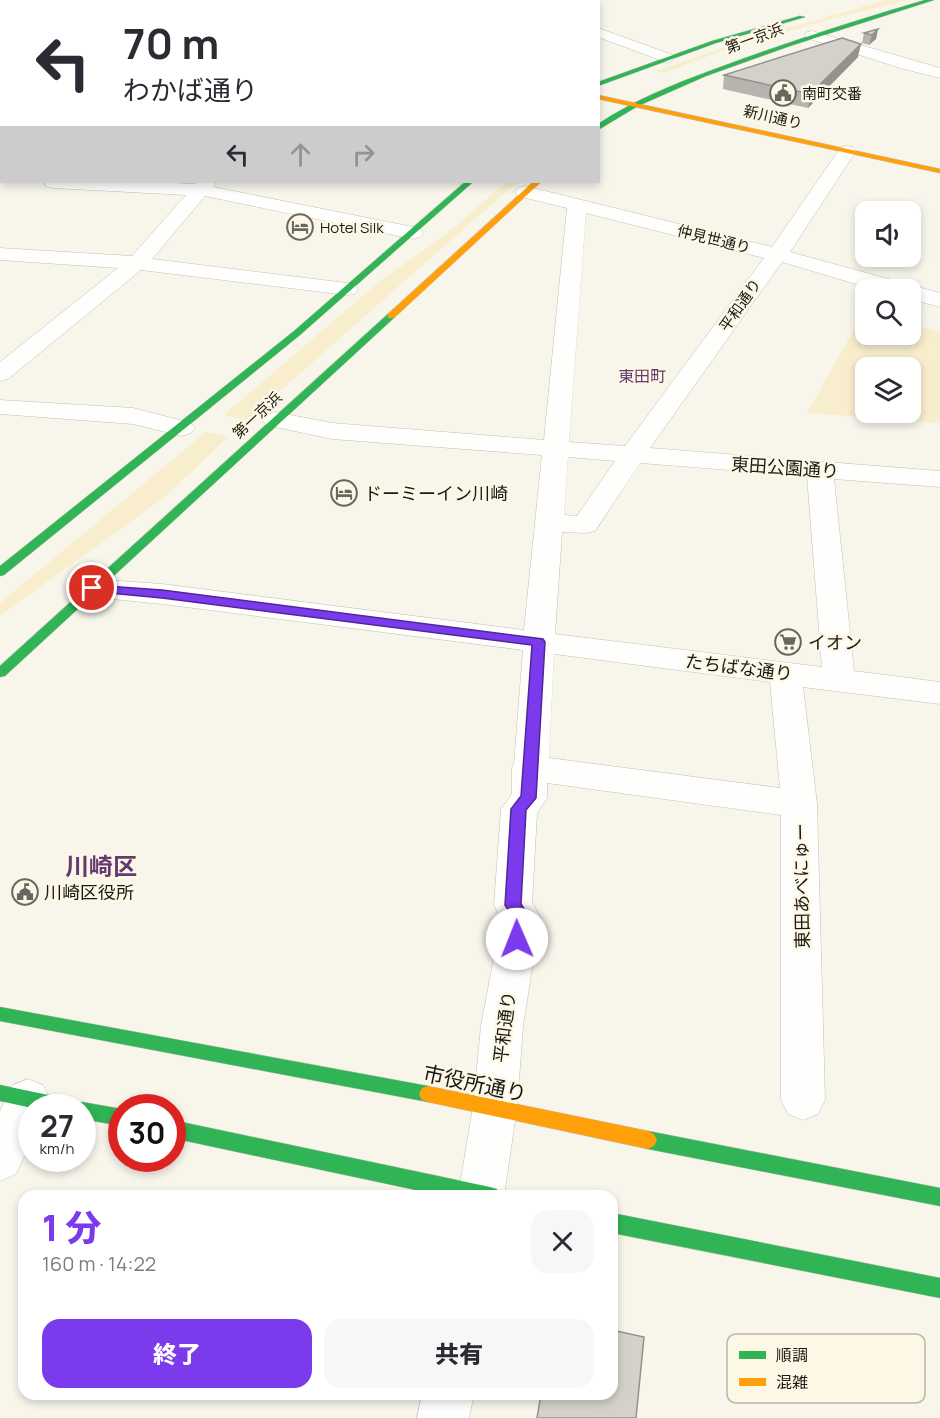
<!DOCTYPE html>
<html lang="ja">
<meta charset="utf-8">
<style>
:root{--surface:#fff;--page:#f7f7f7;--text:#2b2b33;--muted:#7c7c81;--accent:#7c3aed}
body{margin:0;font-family:Manrope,"Noto Sans JP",sans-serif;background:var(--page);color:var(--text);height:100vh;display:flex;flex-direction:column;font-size:22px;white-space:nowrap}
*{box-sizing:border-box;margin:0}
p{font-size:20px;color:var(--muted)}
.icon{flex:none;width:33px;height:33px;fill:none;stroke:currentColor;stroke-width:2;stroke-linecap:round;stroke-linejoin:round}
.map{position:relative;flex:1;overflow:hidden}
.sheet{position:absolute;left:18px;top:1190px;width:600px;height:210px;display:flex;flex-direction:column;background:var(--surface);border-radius:18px;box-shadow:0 3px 9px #0003}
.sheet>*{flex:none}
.top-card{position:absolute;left:0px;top:0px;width:600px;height:183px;box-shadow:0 3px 9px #0003;background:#fff;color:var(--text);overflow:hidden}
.buttons{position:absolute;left:855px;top:201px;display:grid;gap:12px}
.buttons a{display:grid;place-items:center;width:66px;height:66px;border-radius:12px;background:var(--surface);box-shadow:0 3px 9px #0003;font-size:30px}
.speed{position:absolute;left:18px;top:1094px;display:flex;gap:12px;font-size:30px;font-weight:700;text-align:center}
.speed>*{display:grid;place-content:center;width:78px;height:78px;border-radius:50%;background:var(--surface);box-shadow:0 3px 9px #0003;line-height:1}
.speed small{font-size:15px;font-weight:400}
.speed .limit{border:9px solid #d22;background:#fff;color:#111}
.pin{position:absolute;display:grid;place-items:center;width:51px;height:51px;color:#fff;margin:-26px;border:3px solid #fff;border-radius:50%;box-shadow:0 2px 6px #0007}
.me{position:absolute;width:66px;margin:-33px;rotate:359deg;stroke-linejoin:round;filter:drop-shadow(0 0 4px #0008)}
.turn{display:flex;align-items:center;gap:21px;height:126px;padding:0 24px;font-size:27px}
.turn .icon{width:78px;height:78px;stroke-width:2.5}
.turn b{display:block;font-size:42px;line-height:51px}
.lanes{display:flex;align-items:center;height:57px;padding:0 24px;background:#0003;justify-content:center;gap:30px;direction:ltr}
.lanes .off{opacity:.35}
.round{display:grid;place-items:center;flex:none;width:63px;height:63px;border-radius:18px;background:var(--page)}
.overview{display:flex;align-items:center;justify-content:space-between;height:102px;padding:0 24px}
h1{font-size:36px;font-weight:800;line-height:45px;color:var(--accent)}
.button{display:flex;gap:12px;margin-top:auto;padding:12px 24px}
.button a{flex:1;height:69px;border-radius:18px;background:var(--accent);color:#fff;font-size:24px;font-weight:800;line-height:69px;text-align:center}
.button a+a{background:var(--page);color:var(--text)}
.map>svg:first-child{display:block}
</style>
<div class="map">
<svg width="940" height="1418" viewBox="0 0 940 1418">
<rect width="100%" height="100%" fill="#f8f5eb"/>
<g fill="#f8eecd" fill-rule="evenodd">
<path d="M886 0H908L842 16 727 49 664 73 656 71 743 41Z"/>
<path d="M507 182H517L246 421 224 415 380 281 440 239Z"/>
<path d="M864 312 866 334H910L911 324 940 332V423L807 413ZM866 368H910V412H866Z"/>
<path d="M206 432 228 437 166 496 0 616V603Z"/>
</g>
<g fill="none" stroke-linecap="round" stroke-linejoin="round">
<g stroke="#c2bfb8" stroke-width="1">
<g id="street">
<path d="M31 0H47L30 2Z"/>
<path d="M246 0H267L245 2Z"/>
<path d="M337 0H353L354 2H338Z"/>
<path d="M469 0H488L468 2Z"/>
<path d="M504 0H521L522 2H505Z"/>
<path d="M0 22H2L0 31Z"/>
<path d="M598 28 673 55 676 58 668 63 663 61 598 37Z"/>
<path d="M812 31 940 68V78L900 68 807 38 805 35 807 32Z"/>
<rect x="0" y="73" width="2" height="10"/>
<rect x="0" y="130" width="2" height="10"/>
<path d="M847 146 853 147 856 151 790 252 940 293V307L910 299V290H876L782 262 650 448 940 471V487L834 479 854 671 940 682V704L803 687 817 804 825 1100 818 1114 803 1120 788 1114 781 1100V815L547 783V798L537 813 532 902 540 917 523 1026 517 1107 504 1196H458L473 1107 481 1026 501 919 494 905 501 809 512 794V768L514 764 523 650 162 604 92 597 81 595 77 588 81 581 92 579 162 584 524 630 542 455 332 439 266 425 262 420 266 415 275 412 332 423 544 440 567 208 518 196 515 192 518 188 525 186 772 247 841 147ZM586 213 764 258 625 446 569 442ZM568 457 615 461 577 516 564 515ZM640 463 807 476 822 667 555 634 562 532 585 533 595 531ZM554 654 770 682 780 788 549 758Z"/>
<path d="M0 170H2L0 182Z"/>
<path d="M44 182H149L195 184 197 182H216L213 187 413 227 420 229 423 233 420 237 413 239 205 196 152 259 347 283 355 284 358 289 355 294 347 295 141 270 8 379 0 381V362L118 268 0 260V248L132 256 186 195 53 188 46 186Z"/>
<path d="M0 400 133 408 191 423 195 428 191 433 182 436 133 424 0 414Z"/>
<path d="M28 1079 43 1085 50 1099 46 1107H32V1140L16 1174 0 1181V1111L13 1085Z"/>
<path d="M422 1394H474L469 1418H417Z"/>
</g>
</g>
<g stroke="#c2bfb8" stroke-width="1">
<g id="fast">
<path d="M925 0H934L790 46 706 76 638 106 598 130V124C634 100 674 84 715 69 784 43 854 21 925 0Z"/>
<path d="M800 16 805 17 716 43 598 86V82L712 41Z"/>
<path d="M465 182H473L300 335 4 575 0 576V566L294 331Z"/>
<path d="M388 314 396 316 5 676 0 677V666Z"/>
<path d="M0 1007 428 1086 434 1088 437 1094 434 1100 428 1102 0 1021Z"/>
<path d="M0 1085 68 1099 76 1104 82 1102 122 1109V1126L82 1119V1107L32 1108 0 1101Z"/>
<path d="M172 1120 490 1187 497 1189 499 1196H444L172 1138Z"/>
<path d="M648 1131 940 1188V1206L648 1149 642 1146 639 1140 642 1134Z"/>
<path d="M612 1213 940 1278V1298L612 1233Z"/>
</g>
</g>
<g stroke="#c2bfb8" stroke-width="1">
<g id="slow">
<path d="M598 95 940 169V173L598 99Z"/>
<path d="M533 182H541L394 318H388V314Z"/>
<path d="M428 1086 648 1131 654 1134 657 1140 654 1146 648 1149 428 1102 422 1100 419 1094 422 1088Z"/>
</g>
</g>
<use href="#street" fill="#fefefc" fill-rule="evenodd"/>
<use href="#fast" fill="#30b455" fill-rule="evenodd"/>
<use href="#slow" fill="#ff9f0a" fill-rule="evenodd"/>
</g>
<g fill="#b6b4ae">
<path d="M878 29 876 39 869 45 862 43 864 33Z"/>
<path d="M858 57 808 108 723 89 724 75Z"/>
</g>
<g fill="#94928d">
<path d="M878 29 876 39 869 45 872 35Z"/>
<path d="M861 44 858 57 808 108 810 94Z"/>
</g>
<g fill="#d4d1ca" stroke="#94928d" stroke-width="1.5">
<path d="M878 29 872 35 864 33Z"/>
<path d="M842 38 861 44 810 94 724 75Z"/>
<path d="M612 1330 644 1337 636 1418H537L541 1394H612Z"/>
</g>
<path fill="#7c3aed" stroke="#51269a" stroke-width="1.5" d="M92 585 162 590 543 639 545 642 536 798 526 810 521 904 529 917 523 944 517 946 512 944 509 939 513 918 505 905 511 809 521 796 532 645 162 598 88 591 86 588 88 586Z"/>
<defs>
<g id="civic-ring" transform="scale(1.35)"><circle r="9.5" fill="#fdf8e6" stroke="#68665f" stroke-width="1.5"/><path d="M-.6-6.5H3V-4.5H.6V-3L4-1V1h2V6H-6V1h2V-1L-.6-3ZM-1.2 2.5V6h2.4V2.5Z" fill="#68665f"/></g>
<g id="hotel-ring" transform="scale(1.35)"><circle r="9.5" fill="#fdf8e6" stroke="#68665f" stroke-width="1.5"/><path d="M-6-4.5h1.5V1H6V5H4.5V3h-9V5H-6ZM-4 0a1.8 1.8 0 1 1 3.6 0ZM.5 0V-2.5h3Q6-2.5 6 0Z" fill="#68665f"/></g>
<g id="supermarket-ring" transform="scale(1.35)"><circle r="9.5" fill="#fdf8e6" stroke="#68665f" stroke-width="1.5"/><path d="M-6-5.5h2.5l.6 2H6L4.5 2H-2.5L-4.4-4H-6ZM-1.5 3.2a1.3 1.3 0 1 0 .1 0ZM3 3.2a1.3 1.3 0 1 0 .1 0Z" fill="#68665f"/></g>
</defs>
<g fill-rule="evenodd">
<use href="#civic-ring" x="783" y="93"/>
<use href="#hotel-ring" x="300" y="227"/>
<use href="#hotel-ring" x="344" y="493"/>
<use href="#supermarket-ring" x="788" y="642"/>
<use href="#civic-ring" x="25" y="892"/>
</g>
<g text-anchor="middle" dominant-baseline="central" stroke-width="5" stroke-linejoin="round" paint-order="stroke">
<g font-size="15" fill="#1b1913" stroke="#fdf8e6">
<text transform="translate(754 38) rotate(-20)">第一京浜</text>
<text transform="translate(773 117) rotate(13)">新川通り</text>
<text transform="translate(714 239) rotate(14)">仲見世通り</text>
<text transform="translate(740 305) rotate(-55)">平和通り</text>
<text transform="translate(257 415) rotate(-43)">第一京浜</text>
</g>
<g font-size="15" fill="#1b1913" stroke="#fdf8e6" text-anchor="start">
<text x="802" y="93">南町交番</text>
<text x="320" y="227">Hotel Silk</text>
</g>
<g font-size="16" fill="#643a71" stroke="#fdf8e6">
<text x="642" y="376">東田町</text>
</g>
<g font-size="18" fill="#1b1913" stroke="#fdf8e6">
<text transform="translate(785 467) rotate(4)">東田公園通り</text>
<text transform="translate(739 667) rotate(7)">たちばな通り</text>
<text transform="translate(801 886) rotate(-91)">東田あべにゅー</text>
<text transform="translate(504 1027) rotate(-83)">平和通り</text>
</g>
<g font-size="18" fill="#1b1913" stroke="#fdf8e6" text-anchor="start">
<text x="364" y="493">ドーミーイン川崎</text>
<text x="808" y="642">イオン</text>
<text x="44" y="892">川崎区役所</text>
</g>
<g font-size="21" fill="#1b1913" stroke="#fdf8e6">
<text transform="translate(475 1083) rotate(12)">市役所通り</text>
</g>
<g font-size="24" font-weight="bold" fill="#643a71" stroke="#fdf8e6">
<text x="101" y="865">川崎区</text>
</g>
</g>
<rect x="727" y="1334" width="198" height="69" rx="9" fill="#fdf8e6" stroke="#b9b5a7" stroke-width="1.5"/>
<rect x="739" y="1351" width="27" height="8" fill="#30b455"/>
<rect x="739" y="1378" width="27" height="8" fill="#ff9f0a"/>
<g font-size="16" fill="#1b1913">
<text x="776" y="1361">順調</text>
<text x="776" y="1388">混雑</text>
</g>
</svg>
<div class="buttons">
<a><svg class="icon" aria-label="sound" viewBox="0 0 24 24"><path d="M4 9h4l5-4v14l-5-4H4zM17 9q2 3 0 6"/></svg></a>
<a><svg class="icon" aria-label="search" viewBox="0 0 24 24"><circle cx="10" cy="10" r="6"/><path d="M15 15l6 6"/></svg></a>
<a><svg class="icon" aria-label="layers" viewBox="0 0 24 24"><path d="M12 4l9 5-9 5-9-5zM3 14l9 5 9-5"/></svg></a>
</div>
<div class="speed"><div>27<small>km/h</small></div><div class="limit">30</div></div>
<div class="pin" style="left:92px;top:588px;background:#d93025"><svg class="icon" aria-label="arrive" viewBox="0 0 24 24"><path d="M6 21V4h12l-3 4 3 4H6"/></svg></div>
<svg class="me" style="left:517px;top:939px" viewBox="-20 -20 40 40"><circle r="19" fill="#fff"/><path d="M0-13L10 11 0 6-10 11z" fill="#7c3aed"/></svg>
<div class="top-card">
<div class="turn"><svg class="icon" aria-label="left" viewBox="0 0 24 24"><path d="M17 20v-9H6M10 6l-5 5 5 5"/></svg><div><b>70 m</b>わかば通り</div></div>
<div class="lanes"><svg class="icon" aria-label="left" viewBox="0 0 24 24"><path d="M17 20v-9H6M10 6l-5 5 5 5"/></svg><svg class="icon off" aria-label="ahead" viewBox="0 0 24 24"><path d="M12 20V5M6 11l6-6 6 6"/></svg><svg class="icon off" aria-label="right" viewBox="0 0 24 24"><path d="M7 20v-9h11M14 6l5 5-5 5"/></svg></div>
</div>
<section class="sheet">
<div class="overview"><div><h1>1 分</h1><p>160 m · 14:22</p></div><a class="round"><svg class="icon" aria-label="close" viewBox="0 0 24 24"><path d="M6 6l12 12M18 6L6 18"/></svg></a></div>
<div class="button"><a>終了</a><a>共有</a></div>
</section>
</div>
